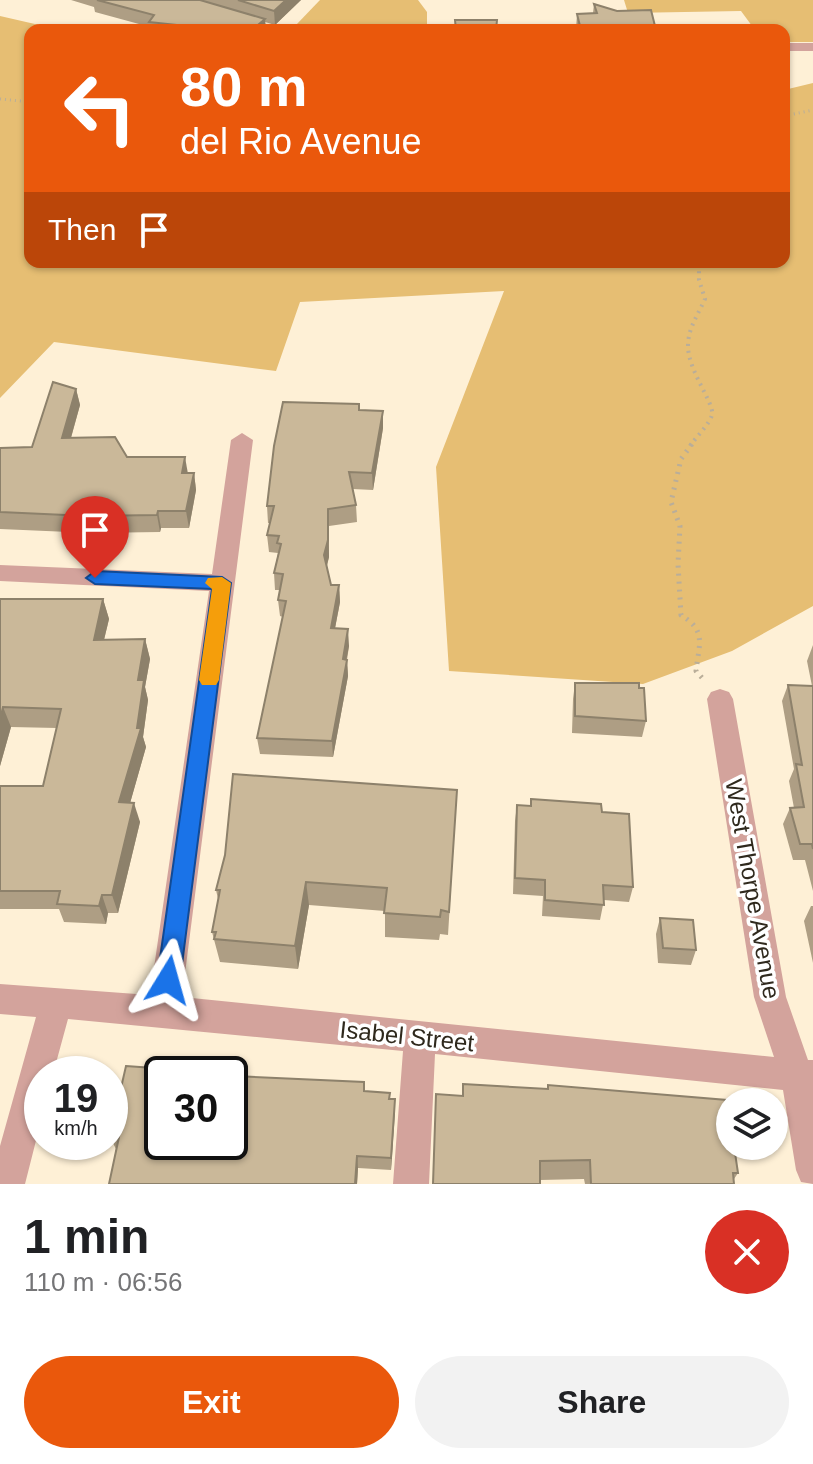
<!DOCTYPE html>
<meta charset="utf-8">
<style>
:root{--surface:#fff;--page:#f2f2f2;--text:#202124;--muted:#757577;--accent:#ea580c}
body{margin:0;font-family:Helvetica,sans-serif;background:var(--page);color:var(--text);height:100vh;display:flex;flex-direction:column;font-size:30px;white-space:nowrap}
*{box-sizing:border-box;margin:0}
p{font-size:26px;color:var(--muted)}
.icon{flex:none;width:44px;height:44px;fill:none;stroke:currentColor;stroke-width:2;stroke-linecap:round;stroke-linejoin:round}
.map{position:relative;height:1184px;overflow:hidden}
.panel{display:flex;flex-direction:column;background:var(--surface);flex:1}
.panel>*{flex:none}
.hud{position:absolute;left:24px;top:24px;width:766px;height:244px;border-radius:16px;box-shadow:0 2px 6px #0004;background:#ea580c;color:#fff;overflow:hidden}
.buttons{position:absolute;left:716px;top:1088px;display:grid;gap:16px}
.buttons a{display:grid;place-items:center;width:72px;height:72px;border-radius:50%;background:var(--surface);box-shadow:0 2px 6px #0004;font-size:40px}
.speed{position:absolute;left:24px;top:1056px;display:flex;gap:16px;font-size:40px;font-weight:700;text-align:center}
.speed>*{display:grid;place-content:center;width:104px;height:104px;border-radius:50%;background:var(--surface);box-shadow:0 2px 6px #0004;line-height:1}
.speed small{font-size:20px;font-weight:400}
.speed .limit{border:4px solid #111;border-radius:12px;background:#fff;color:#111}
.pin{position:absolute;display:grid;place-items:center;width:68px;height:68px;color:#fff;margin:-82px -34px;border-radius:50% 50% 50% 0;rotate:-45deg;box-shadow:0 0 8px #0007}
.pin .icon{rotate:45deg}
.me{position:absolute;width:88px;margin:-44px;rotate:8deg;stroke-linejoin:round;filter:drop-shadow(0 0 6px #0008)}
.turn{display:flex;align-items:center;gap:28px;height:168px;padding:0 24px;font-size:36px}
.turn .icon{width:104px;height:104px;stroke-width:2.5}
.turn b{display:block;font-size:56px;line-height:68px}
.then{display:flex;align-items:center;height:76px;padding:0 24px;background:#0003;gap:16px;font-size:30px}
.round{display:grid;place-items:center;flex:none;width:84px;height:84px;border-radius:42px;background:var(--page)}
.overview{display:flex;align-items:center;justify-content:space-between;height:136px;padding:0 24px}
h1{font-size:48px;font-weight:700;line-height:60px}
.primary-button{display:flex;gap:16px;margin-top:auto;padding:16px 24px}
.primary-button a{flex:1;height:92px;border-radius:48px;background:var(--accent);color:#fff;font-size:32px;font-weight:700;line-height:92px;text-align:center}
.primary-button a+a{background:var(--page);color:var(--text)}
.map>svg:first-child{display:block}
</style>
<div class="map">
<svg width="813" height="1184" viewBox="0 0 813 1184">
<rect width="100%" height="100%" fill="#fef0d6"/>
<g fill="#e6be73">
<path d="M320 0H418L427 12V30H311L296 25Z"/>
<path d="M624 0H813V42H784V30H755L741 11 628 13Z"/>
<path d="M0 16 61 30H30V262H784V90L813 83V606L732 651 643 684 449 671 436 467 504 291 300 302 276 371 54 342 0 398Z"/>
</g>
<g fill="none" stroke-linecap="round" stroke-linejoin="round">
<g stroke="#baae99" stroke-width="3" stroke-dasharray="1 4" stroke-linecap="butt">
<path d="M0 99 30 102"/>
<path d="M784 116 813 110"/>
</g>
<path stroke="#baae99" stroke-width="4" stroke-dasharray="2 5" stroke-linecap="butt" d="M690 446C696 437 709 425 712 415 715 404 688 371 688 346 688 328 698 315 705 299L699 280V262"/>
<path stroke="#baae99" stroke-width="5" stroke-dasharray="2 6" stroke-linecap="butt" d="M692 444 681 459 671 502 680 526 678 564 681 615C707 631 699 644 696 671L704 680"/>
<g fill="#d3a39c" fill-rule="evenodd">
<path d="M168 0H188L281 30H260Z"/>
<rect x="784" y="43" width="29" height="8"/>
<path d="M242 433 253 440 182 997 774 1057 754 997 707 699 711 692 720 689 729 692 733 699 786 997 808 1060H813V1184L801 1182 796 1170 783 1090 435 1054 429 1184H393L403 1051 68 1019 53 1074H42V1117L25 1184H0V1146L36 1017 0 1014V984L150 995 209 591 0 581V565L212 574 231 440Z"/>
</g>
</g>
<g fill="#ae9e84">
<path d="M71 0H301L275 25 265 22 266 30H150V27L95 12 94 7Z"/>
<path d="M594 4 656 30H576L577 14 593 13Z"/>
<path d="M76 389 80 405 71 438 127 457 188 473H194L196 490 189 528H161L160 532 92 533 0 529V448L32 447Z"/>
<path d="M360 410 383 428 373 490 353 489 356 505 357 522 329 526V557L327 566 331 585H339L340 602 335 628 349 646 347 660 348 676 333 757 260 754 257 738 283 617 280 616 278 600 280 590H275L274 573 278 553 269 552 267 535 270 523H268L267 506Z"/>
<path d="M0 599H103L109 619 104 640 145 639 150 659 145 687 148 700 143 737 146 747 130 803 140 822 118 913H108L106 924 64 922 59 909H0V786H43L57 728 11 727 0 766Z"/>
<path d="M813 645V891L805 860H793L783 824 790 808H794L789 781 794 769 782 701 788 685 812 686 807 661Z"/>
<path d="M575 683 646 721 642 737 572 733 573 699Z"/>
<path d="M457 790 448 935 440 934 439 940 385 937V911L309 905 298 969 220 962 212 932 218 899 216 890Z"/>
<path d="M531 799 602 812 633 887 629 902 604 900 600 920 542 916 543 896 513 894 515 821 517 805 530 806Z"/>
<path d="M811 906H813V963L804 921Z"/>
<path d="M660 918 696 950 691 965 658 963 656 934Z"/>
<path d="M236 1074 237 1076 365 1092 395 1099 391 1170 358 1168 357 1184H109L116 1149 110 1137Z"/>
<path d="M548 1085 738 1173 734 1179V1184H585L584 1179 540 1180 462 1096 547 1089Z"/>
</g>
<g fill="#8d816b">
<path d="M286 0H301L275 25 274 11Z"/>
<path d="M265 19 266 30H252Z"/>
<path d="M76 389 80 405 66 455 62 438Z"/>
<path d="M383 411V428L373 490 372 473Z"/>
<path d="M185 457 188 474 182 473Z"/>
<path d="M194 473 196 490 189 528 186 511Z"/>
<path d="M328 509 329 557 325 572 324 555Z"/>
<path d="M158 511 161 528 160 532 157 515Z"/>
<path d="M339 585 340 602 332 644 331 628Z"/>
<path d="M103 599 109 619 99 660 94 640Z"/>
<path d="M348 629 349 646 344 672 347 660 348 676 333 757 332 741Z"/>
<path d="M145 639 150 659 145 687 148 700 143 737 146 747 125 821 119 802 137 728 138 680Z"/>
<path d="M3 707 11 727 0 766V720Z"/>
<path d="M134 803 140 822 118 913 112 895Z"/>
<path d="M306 882 309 905 298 969 295 946Z"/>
<path d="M102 895 108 913 106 924 99 906Z"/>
<path d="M395 1099V1112L391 1170V1158Z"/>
<path d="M357 1156 358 1168 357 1184H355Z"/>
</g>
<g fill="#cab899" stroke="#8d816b" stroke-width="2" fill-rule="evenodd">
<path d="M97 0H200L265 19 252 30H194L196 27 149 22 154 15Z"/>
<path d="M238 0H286L274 11Z"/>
<path d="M594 4 617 11 651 10 656 30H581L577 14 597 13Z"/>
<path d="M455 20H497L496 30H456Z"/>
<path d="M53 382 76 389 62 438 115 437 127 457H185L182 473H194L186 511H158L157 515 88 516 0 512V448L32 447Z"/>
<path d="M283 402 359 404V410L383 411 372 473 349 472 356 505 328 509V540L324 555 331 585H339L331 628 348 629 343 659 347 660 332 741 257 738 286 601 278 600 283 574 274 573 281 544 277 543 279 536 267 535 274 506H267L274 446Z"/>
<path d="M0 599H103L94 640 145 639 138 680H144L137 728H141L119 802 134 803 112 895H102L99 906 57 904 60 891H0V786H43L61 709 3 707 0 720Z"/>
<path d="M575 683H639V688H644L646 721 575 716Z"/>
<path d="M788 685 813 686V849L812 844H800L790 808 804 807 796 764 802 765Z"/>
<path d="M233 774 457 790 449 912 441 910 440 917 384 913 387 888 306 882 295 946 214 939 216 932H212L220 890H216L225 855Z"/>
<path d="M531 799 601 804 602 812 629 814 633 887 603 885 604 905 545 900V880L515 878 517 805 531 806Z"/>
<path d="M660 918 693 920 696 950 663 948Z"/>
<path d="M126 1066 236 1074 235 1076 364 1082V1091L390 1093 389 1099H395L391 1158 357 1156 355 1184H109L119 1137 110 1136ZM162 1074H230V1142H162Z"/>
<path d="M463 1084 548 1089V1085L727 1100 730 1120V1146H734L738 1173H733L734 1184H591L590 1160 540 1161V1184H433L436 1094 463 1096Z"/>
</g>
<path fill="#1a73e8" stroke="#114b97" stroke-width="2" d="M95 571 222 577 231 583 180 980 177 988 168 991 160 988 157 980 212 589 95 584 86 578Z"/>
<path fill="#f59e0b" d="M222 577 231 583 219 680 216 685H202L199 680 212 589 205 583 208 578Z"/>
<g text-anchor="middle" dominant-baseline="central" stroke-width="7" stroke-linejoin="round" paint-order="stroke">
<g font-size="24" fill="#2f291d" stroke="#fff">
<text transform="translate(753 889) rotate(80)">West Thorpe Avenue</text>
<text transform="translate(407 1036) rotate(6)">Isabel Street</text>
</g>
</g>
</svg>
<div class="buttons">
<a><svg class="icon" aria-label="layers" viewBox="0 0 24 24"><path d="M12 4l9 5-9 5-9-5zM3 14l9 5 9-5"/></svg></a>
</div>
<div class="speed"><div>19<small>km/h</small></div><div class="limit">30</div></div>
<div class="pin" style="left:95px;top:578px;background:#d93025"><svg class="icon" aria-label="arrive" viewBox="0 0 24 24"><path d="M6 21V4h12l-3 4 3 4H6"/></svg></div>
<svg class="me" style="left:168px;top:980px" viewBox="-20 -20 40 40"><path d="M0-17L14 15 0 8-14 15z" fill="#1a73e8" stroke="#fff" stroke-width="4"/></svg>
<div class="hud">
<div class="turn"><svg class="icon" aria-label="left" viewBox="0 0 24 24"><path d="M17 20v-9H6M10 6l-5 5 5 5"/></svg><div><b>80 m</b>del Rio Avenue</div></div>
<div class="then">Then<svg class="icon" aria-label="arrive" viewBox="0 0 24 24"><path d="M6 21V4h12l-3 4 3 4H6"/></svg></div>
</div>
</div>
<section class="panel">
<div class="overview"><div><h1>1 min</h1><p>110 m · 06:56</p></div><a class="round" style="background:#d93025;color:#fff"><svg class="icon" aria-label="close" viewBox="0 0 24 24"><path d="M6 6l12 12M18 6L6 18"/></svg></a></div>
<div class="primary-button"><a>Exit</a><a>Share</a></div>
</section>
